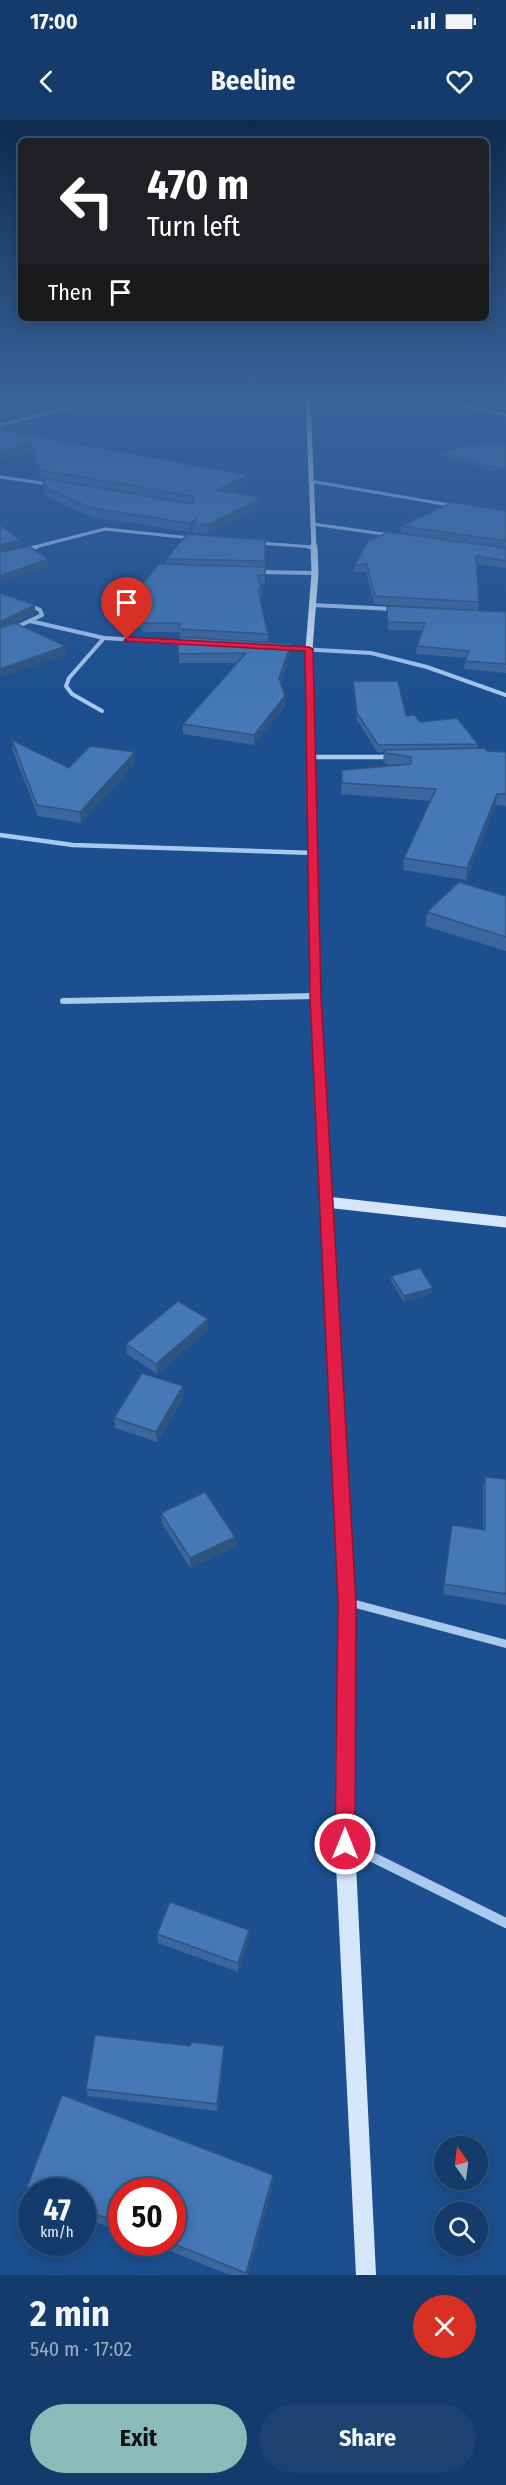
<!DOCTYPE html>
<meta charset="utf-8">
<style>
:root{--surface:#143b6b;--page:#1d4271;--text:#f1f3f6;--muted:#9dadc1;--line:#33557e;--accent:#8bbbb9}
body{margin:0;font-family:"Fira Sans Condensed",sans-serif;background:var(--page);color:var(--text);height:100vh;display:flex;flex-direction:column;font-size:22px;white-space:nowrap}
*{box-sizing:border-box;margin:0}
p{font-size:20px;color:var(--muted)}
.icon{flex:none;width:33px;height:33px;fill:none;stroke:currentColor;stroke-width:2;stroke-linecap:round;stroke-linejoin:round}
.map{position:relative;height:2155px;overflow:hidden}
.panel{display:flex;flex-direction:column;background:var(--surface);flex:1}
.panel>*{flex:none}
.banner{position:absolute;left:18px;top:18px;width:471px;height:183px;border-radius:9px;box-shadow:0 3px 15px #0003,0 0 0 2px var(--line);background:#202124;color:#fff;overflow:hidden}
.needle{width:39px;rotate:346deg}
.fabs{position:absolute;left:434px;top:2016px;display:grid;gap:12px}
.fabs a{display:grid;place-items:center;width:54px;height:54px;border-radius:50%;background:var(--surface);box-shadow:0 3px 15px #0003,0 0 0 2px var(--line);font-size:30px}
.speed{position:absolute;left:18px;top:2058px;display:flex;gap:12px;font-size:30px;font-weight:700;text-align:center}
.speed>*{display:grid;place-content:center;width:78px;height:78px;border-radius:50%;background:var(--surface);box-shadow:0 3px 15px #0003,0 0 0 2px var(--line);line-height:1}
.speed small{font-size:15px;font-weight:400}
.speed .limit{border:9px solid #d22;background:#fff;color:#111}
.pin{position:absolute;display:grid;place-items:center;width:51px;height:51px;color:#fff;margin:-62px -26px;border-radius:50% 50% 50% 0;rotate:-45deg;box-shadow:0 0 6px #0007}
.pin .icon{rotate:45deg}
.me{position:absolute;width:66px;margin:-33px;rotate:0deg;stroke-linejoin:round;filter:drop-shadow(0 0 4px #0008)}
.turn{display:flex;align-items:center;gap:21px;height:126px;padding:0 30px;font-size:27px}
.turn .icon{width:78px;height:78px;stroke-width:2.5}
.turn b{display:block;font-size:42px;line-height:51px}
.then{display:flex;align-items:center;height:57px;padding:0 30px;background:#0003;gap:12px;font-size:22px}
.round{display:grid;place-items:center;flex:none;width:63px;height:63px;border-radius:32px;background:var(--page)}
.summary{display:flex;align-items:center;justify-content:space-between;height:102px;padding:0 30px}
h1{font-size:36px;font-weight:700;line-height:45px}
.primary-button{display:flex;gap:12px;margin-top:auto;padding:12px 30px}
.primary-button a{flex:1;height:69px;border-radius:36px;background:var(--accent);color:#111;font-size:24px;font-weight:700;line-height:69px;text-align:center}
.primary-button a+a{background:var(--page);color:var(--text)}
.status{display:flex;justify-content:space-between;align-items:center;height:42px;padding:0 30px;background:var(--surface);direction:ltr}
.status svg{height:16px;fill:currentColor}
header{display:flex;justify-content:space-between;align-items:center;height:78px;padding:0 30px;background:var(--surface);font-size:27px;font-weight:700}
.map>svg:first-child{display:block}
</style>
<div class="status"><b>17:00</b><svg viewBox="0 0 49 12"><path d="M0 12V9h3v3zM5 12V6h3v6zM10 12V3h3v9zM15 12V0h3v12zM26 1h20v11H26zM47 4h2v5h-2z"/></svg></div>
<header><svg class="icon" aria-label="back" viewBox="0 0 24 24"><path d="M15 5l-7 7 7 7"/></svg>Beeline<svg class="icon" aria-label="heart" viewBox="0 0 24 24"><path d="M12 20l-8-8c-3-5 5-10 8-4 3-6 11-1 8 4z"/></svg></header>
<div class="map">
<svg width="506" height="2155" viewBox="0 0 506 2155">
<rect width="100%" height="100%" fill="#1b4f8f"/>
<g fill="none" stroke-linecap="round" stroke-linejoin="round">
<g stroke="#a9c9ee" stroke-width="3">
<path d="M433 278 506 295"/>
<path d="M0 305 75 286"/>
<path d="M0 357 49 364"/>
<path d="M310 361 455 386"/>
<path d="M313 404 390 415"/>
<path d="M258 423 314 427"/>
<path d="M31 428 105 409 191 418"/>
</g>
<g stroke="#a9c9ee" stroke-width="4">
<path d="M309 427H314"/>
<path d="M24 430 37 427"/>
<path d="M259 452 315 453"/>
<path d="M313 485 393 489"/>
<path d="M30 501 104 518 185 523"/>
<path d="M0 515 42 495 40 490 29 485"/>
<path d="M282 528 371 533 427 547 506 575"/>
<path d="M102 591 72 574 66 566 69 558 104 518"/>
</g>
<g stroke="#a9c9ee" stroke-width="4.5">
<path d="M313 637H390"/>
<path d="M0 715 73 725 314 733"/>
</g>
<path stroke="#a9c9ee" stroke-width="6" d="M63 881 315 876"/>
<path stroke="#a9c9ee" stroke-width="8" d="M348 1482 506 1524"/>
<path stroke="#a9c9ee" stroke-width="10" d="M348 1725 506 1803"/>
<path stroke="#d6e6fa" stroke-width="5" d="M308 278 314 428"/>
<path stroke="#d6e6fa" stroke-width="7" d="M311 622 309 529 315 453 314 427"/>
<path stroke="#d6e6fa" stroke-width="9" d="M311 620 315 872"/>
<g stroke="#d6e6fa" stroke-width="11">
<path d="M315 870 332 1195"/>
<path d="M326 1082 506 1102"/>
</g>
<path stroke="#d6e6fa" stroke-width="15" d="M332 1194 347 1482 346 1614"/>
<path stroke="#d6e6fa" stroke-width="20" d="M346 1613 345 1724 366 2155"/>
</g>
<g fill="#3a679d">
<path d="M0 310 248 355V364L230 372 261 387 208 414 193 413V410L189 412 92 397 47 377 43 367V359H41L31 330 0 341Z"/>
<path d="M506 325 498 352 442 336 443 332Z"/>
<path d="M506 391V448L477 444 479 482 478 490 374 484 366 452H354L355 445 401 413V406Z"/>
<path d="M265 420V464H260L261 470V479H260L268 514V523L291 524 290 534 281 563 285 586 254 625 183 614V604L238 543H179L180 512H144L127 491V482L166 445V439Z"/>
<path d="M387 486 506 492V553L464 549 466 538 416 534 417 526 422 510H388Z"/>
<path d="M353 561 406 596 420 602 478 624 477 629 487 631 506 632V686L496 685 466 760 403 750 404 738 431 681 341 674 342 650 391 645 386 644 383 641 384 632H377L357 600 353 567Z"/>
<path d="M12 620 69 648 135 632V643L81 703 38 696 13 631Z"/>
<path d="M506 776V831L425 806 427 792Z"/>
<path d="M391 1156 433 1168 432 1173 404 1182 391 1161Z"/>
<path d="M208 1199V1210L157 1254 127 1234 126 1224Z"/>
<path d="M184 1277 157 1322 115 1308 114 1298Z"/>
<path d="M485 1357 506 1359V1485L443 1474 452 1405 483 1410V1367Z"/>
<path d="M161 1393 235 1427 190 1448 162 1403Z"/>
<path d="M157 1814 249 1819 238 1852 158 1823Z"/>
<path d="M224 1934 217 1991 88 1976 86 1969Z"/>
<path d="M273 2055V2065L248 2155H230L147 2122H172L122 2072V2112L82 2097V2072H32V2077L27 2067Z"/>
</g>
<g fill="#305480">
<path d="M30 321 31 330 0 341V332Z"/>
<path d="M506 347V350L498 352V349Z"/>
<path d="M248 355V364L218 379 217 370Z"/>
<path d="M261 378V387L208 414V405Z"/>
<path d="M197 399 193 404V410L189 412V403Z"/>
<path d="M20 420 21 427 0 433V425Z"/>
<path d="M48 439V447L0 464V456Z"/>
<path d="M35 485 36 493 0 510V502Z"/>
<path d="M291 524 290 534 279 568V558Z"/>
<path d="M66 526 67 535 0 558V549Z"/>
<path d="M285 576V586L254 625V615Z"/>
<path d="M135 632V643L81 703 80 692Z"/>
<path d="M497 674 496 685 466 760 467 748Z"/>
<path d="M433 1168 432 1173 404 1182V1176Z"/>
<path d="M208 1199V1210L157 1254 156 1244Z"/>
<path d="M183 1266 184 1277 157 1322 156 1312Z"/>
<path d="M235 1417V1427L190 1448V1438Z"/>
<path d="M249 1810V1819L238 1852V1843Z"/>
<path d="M224 1926V1934L217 1991V1984Z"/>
<path d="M273 2055V2065L248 2155H246Z"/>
</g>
<g fill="#4478b7" stroke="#305480" stroke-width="1.5">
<path d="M0 310 248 355 217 370 261 378 208 405 193 404 197 399 189 403 91 388 46 368 42 358 191 384 195 379 192 376 40 350 30 321 0 332Z"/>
<path d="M493 321 506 325V347L498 349 443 332Z"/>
<path d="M453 382 506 391V421L401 406Z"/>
<path d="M0 405 20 420 0 425Z"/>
<path d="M389 412 506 428V441L476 436 479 482 375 476 367 444 355 445 368 421Z"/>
<path d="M187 414 265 420V441L166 439Z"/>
<path d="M29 426 48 439 0 456V432Z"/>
<path d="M159 444 265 447V455H258L261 470H258L268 514 179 509 180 503H143L127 482Z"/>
<path d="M0 473 35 485 0 502Z"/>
<path d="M387 486 506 492V544L465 541 469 531 417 526 425 503 388 502Z"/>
<path d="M15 503 66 526 0 549V508Z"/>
<path d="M179 517 291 524 279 558 285 576 254 615 183 604 246 533 178 534Z"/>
<path d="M353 561H398L406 596 415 595 420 602 457 598 478 624 378 625 357 593Z"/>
<path d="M12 620 69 648 90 626 135 632 80 692 37 685Z"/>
<path d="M485 628 487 631 506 632V674H497L467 748 404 738 436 669 342 663V650L411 644V637L386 633 384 630Z"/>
<path d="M459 762 506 776V817L427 792Z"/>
<path d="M420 1148 433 1168 404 1176 391 1156Z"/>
<path d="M178 1181 208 1199 156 1244 126 1224Z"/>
<path d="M142 1253 183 1266 156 1312 114 1298Z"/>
<path d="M485 1357 506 1359V1474L444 1464 452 1405 485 1410Z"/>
<path d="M205 1372 235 1417 190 1438 161 1393Z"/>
<path d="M170 1782 249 1810 238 1843 157 1814Z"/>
<path d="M95 1915 190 1926 191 1922 224 1926 217 1984 86 1969Z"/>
<path d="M62 1975 273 2055 246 2153 169 2122H172V2072H122V2104L82 2089V2072H38L27 2067Z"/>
</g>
<linearGradient id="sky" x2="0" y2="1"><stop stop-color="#0f2b4f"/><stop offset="0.48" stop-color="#39639b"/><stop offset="1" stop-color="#39639b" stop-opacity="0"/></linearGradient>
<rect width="506" height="580" fill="url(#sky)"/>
<path fill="#e11d48" stroke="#92132f" stroke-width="1.5" d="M127 517 309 527 313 529 321 876 356 1482 355 1724 352 1731 345 1734 338 1731 335 1724 338 1482 310 876 305 531 124 521Z"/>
</svg>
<div class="fabs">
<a><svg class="needle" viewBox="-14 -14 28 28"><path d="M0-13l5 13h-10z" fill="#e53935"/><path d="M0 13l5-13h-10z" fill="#9dadc1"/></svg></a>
<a><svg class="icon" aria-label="search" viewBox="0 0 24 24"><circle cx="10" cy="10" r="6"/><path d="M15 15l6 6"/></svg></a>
</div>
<div class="speed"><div>47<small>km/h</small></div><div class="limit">50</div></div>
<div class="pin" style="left:127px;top:519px;background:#d93025"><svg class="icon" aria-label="arrive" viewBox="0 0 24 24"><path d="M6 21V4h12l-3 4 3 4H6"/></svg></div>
<svg class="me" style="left:345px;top:1724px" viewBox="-20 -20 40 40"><circle r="17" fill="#e11d48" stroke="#fff" stroke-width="3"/><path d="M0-11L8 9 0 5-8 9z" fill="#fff"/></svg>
<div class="banner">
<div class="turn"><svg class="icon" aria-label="left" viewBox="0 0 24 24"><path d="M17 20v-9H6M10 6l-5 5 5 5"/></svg><div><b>470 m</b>Turn left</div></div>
<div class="then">Then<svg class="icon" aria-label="arrive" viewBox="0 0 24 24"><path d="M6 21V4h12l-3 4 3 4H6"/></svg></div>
</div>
</div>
<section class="panel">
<div class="summary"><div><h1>2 min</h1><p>540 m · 17:02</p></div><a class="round" style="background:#d93025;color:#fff"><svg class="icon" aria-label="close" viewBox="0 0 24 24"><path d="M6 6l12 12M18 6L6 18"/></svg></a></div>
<div class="primary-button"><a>Exit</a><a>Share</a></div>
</section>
